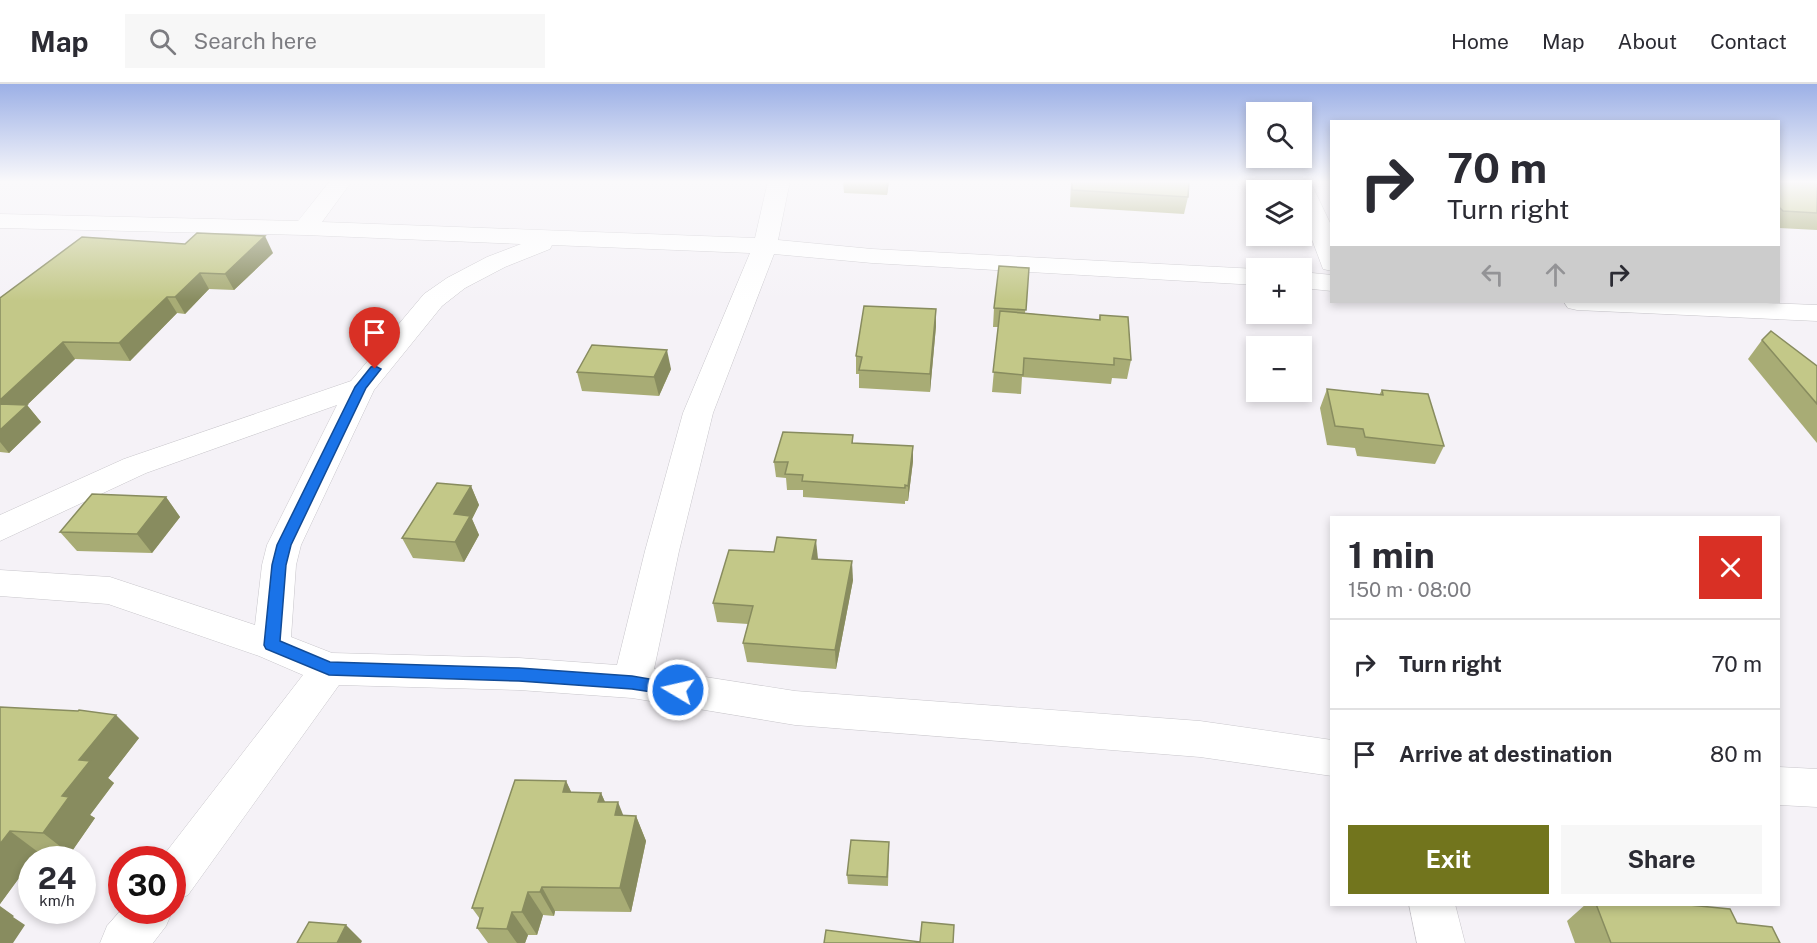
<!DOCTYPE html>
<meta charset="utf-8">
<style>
:root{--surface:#fff;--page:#f7f7f7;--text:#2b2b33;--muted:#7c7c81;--line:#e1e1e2;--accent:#72751d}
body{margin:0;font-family:"Public Sans",sans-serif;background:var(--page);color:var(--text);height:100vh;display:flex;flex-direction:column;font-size:22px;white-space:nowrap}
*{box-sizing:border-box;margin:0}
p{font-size:20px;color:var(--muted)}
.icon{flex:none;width:33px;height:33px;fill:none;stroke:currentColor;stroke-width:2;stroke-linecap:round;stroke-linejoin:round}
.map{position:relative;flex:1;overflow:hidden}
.sheet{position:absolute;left:1330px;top:432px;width:450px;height:390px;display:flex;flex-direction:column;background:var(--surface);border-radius:0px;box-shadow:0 3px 9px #0003}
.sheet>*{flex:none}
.top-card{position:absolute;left:1330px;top:36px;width:450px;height:183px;border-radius:0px;box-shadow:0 3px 9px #0003;background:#fff;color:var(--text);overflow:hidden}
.fabs{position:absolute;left:1246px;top:18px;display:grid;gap:12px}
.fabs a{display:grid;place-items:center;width:66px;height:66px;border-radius:0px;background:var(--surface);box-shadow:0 3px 9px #0003;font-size:30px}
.speed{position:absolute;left:18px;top:762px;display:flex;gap:12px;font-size:30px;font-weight:700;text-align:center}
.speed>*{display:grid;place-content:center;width:78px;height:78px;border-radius:50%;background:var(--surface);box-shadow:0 3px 9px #0003;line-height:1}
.speed small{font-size:15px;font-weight:400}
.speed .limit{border:9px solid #d22;background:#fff;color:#111}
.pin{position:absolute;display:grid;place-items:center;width:51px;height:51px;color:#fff;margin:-62px -26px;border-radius:50% 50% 50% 0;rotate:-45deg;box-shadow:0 0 6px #0007}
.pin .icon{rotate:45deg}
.me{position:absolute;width:66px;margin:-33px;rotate:279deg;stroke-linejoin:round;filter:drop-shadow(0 0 4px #0008)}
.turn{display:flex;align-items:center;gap:21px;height:126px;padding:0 18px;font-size:27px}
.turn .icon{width:78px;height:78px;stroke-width:2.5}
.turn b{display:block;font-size:42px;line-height:51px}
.lanes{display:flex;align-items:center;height:57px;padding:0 18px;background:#0003;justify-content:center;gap:30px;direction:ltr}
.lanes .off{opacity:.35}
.round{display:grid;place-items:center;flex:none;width:63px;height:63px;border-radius:0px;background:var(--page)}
.overview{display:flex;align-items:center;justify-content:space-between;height:102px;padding:0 18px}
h1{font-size:36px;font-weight:700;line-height:45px}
.primary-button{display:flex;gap:12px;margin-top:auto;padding:12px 18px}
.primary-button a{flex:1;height:69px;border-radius:0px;background:var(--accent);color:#fff;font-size:24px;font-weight:700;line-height:69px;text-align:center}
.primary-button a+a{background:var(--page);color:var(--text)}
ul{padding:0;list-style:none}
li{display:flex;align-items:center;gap:18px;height:90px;padding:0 18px;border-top:2px solid var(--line)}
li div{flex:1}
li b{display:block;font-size:22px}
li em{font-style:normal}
header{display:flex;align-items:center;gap:36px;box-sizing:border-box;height:84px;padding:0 30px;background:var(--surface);border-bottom:2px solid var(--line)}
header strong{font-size:28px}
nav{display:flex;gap:33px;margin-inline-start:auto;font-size:21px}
.search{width:420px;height:54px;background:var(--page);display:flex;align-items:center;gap:15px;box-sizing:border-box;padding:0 21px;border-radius:0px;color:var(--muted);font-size:22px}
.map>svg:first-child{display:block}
</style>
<header>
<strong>Map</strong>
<div class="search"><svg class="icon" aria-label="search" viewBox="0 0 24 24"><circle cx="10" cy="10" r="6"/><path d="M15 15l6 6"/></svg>Search here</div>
<nav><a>Home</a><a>Map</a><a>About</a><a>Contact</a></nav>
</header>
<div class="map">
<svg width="1817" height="859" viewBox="0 0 1817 859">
<rect width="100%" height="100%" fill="#f5f2f7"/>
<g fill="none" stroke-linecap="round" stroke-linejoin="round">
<g stroke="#c8c6cb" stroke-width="1">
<g id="street">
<path d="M330 97H352L322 138 755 154 768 97H790L778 156 872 165 1257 185V201L872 179 774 170 713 329 679 467 654 585 795 607 1200 637 1332 656V692L1200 673 795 641 632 614 519 606 339 601 188 811 172 818V776H160L303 591 259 572 108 520 0 512V486L110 493 255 541 262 481 267 461 337 321 146 389 0 457V431L124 375 351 297 424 210 447 194 487 173 521 160 305 151 0 144V130L298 137ZM552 161 750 169 683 329 645 467 617 581 519 574 332 569 291 553 296 481 301 461 374 306 442 222 465 204 505 183 550 165Z"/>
<path d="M1288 97H1310L1332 143V187L1323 185 1302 129V106H1292Z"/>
<path d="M1302 188 1332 191V207L1302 204Z"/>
<path d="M1564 218H1738L1817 221V237L1577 226 1568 224Z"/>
<path d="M1779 683 1817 685V723L1779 721Z"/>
<path d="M1409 820H1455L1465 859H1417Z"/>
<path d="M122 825V826H173L166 842 153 859H100L107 842Z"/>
</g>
</g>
<use href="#street" fill="#fff" fill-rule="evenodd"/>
</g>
<g fill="#a8ac75">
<path d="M843 97H889L887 111 844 109Z"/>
<path d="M1071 97H1189L1188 113 1184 130 1070 123Z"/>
<path d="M1779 97H1817V146L1779 144Z"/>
<path d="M273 169 234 206 209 205 185 230 177 229 130 277 75 275 27 321 41 338 9 369 0 368V214Z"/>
<path d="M1029 184 1025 229 1099 236 1100 231 1131 276 1127 295 1112 294 1111 300 1022 293 1021 310 992 308 998 243H993L994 224Z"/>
<path d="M936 242 930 308 859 304V290H856V272Z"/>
<path d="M1762 256 1817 282V359L1748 275Z"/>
<path d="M671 285 659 312 582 307 577 288Z"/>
<path d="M1327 305 1379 311 1382 306 1444 362 1435 380 1357 372 1355 364 1327 361 1320 324Z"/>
<path d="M853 351V359L913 377 908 417H905V420L803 413V406H787L786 394 776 393 774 378Z"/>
<path d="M471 402 479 421 472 435 479 451 464 478 413 474 402 454Z"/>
<path d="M166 413 180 433 152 469 77 467 60 448Z"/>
<path d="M818 475 853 496 836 585 747 578 743 559 748 540 717 538 713 519Z"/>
<path d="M0 623 139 654 108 694 114 699 90 731 95 734 70 770 38 768 0 820Z"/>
<path d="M566 697 571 708 601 709 605 718 623 732H636L646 757 631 828 555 827 554 832 543 831 537 851H528L525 859H488L477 844 480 835 472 824Z"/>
<path d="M889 767 888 802 848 800 847 791Z"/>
<path d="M1586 820H1679L1737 839 1780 859H1575L1567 837Z"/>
</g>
<g fill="#888c5f">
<path d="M886 97H889L887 111Z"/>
<path d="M265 152 273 169 234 206 225 190Z"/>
<path d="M200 189 209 205 185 230 175 213Z"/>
<path d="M167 213 177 229 130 277 119 259Z"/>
<path d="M936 225V242L930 308V290Z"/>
<path d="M63 258 75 275 27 321 41 338 9 369 0 358V316Z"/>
<path d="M667 266 671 285 659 312 654 293Z"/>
<path d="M913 362V377L908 417V402Z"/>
<path d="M471 402 479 421 472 435 479 451 464 478 455 458 454 430Z"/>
<path d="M166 413 180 433 152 469 137 450Z"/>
<path d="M816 456 818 475H812Z"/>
<path d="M852 477 853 496 836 585 835 566Z"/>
<path d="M116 631 139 654 108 694 114 699 90 731 95 734 70 770 43 749 62 712 79 676Z"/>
<path d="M566 697 578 722 563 708Z"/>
<path d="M601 709 612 734 598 718Z"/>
<path d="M618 718 628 743 615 731Z"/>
<path d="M636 732 646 757 631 828 620 804Z"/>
<path d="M10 747 38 768 0 820V760Z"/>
<path d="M542 803 555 827 554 832 540 808Z"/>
<path d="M528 808 543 831 537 851 522 828Z"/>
<path d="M0 822 14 832 13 833 25 841 13 859H0Z"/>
<path d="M512 828 528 851 525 859H517L507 845Z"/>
<path d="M346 841 362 857 361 859H337Z"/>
</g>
<g fill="#c3c888" stroke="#888c5f" stroke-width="1.5">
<path d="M1072 97H1189L1188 113 1072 106Z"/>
<path d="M1779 97H1817V129L1783 127 1779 123Z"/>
<path d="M197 149 265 152 225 190 200 189 175 213H167L119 259 63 258 0 316V214L82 153 185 160Z"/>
<path d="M999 182 1029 184 1026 226 994 224Z"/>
<path d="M864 222 936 225 930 290 859 286 862 273 856 272Z"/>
<path d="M1000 227 1100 236V231L1128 233 1131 276 1114 274V281L1024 274 1023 291 993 288Z"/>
<path d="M1771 247 1817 282V320L1762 256Z"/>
<path d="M592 261 667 266 654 293 577 288Z"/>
<path d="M1327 305 1383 311 1382 306 1428 310 1444 362 1365 353 1363 345 1335 342Z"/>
<path d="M0 320 27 321 0 346Z"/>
<path d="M783 348 853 351 852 359 913 362 908 402 905 401V404L802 397 803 391 785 390 788 378H774Z"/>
<path d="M437 399 471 402 454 430 470 432 455 458 402 454Z"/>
<path d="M92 410 166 413 137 450 60 448Z"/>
<path d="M777 453 816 456 812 475 852 477 835 566 743 559 753 522 713 519 729 466 774 468Z"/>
<path d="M0 623 78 627 79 626 116 631 79 676 90 677 62 712 69 713 43 749 10 747 0 760Z"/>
<path d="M515 696 566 697 563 708 601 709 598 718H618L615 731 636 732 620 804 542 803 540 808H528L522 828H512L507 845 477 844 483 824H472Z"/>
<path d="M851 756 889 758 887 793 847 791Z"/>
<path d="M1596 820H1679L1730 825 1737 839 1772 843 1780 859H1611Z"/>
<path d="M309 838 346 841 337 859H297Z"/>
<path d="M922 838 954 841 953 859H824L826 846 920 858Z"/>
</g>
<linearGradient id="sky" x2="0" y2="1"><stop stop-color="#9cb0e6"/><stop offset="0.45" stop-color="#faf9fb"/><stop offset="1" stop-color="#faf9fb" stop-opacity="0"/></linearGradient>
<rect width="1817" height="217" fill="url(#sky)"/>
<path fill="#1a73e8" stroke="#114b97" stroke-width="1.5" d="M375 282 381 285 366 304 291 461 286 481 280 557 330 578 519 584 632 592 684 601 686 606 684 610 678 612 632 605 519 597 329 591 266 565 264 561 272 481 277 461 355 303 371 283Z"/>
</svg>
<div class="fabs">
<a><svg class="icon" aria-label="search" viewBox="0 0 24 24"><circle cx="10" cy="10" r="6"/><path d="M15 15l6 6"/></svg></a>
<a><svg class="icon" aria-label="layers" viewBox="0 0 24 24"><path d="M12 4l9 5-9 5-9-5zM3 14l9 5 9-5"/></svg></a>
<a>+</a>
<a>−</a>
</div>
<div class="speed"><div>24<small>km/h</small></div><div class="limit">30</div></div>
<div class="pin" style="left:375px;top:285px;background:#d93025"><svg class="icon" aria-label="arrive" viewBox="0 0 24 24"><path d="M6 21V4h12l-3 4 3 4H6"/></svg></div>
<svg class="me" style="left:678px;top:606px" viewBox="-20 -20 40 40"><circle r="17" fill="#1a73e8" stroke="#fff" stroke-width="3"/><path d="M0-11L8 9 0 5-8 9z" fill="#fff"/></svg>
<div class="top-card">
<div class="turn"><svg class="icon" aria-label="right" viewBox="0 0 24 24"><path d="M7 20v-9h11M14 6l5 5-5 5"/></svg><div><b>70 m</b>Turn right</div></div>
<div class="lanes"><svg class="icon off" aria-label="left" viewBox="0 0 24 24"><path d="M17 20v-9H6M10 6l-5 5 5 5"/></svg><svg class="icon off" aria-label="ahead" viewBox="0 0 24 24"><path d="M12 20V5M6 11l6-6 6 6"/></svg><svg class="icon" aria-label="right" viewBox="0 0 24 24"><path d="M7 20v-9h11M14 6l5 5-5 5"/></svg></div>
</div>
<section class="sheet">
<div class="overview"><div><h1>1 min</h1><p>150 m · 08:00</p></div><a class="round" style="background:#d93025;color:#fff"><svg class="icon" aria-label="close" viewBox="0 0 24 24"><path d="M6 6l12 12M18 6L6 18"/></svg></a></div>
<ul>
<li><svg class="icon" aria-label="right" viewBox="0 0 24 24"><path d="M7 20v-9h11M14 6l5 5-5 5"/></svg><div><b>Turn right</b></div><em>70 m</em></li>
<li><svg class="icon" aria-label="arrive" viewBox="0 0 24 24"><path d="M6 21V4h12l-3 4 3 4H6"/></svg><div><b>Arrive at destination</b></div><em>80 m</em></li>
</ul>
<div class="primary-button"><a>Exit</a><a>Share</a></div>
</section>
</div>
